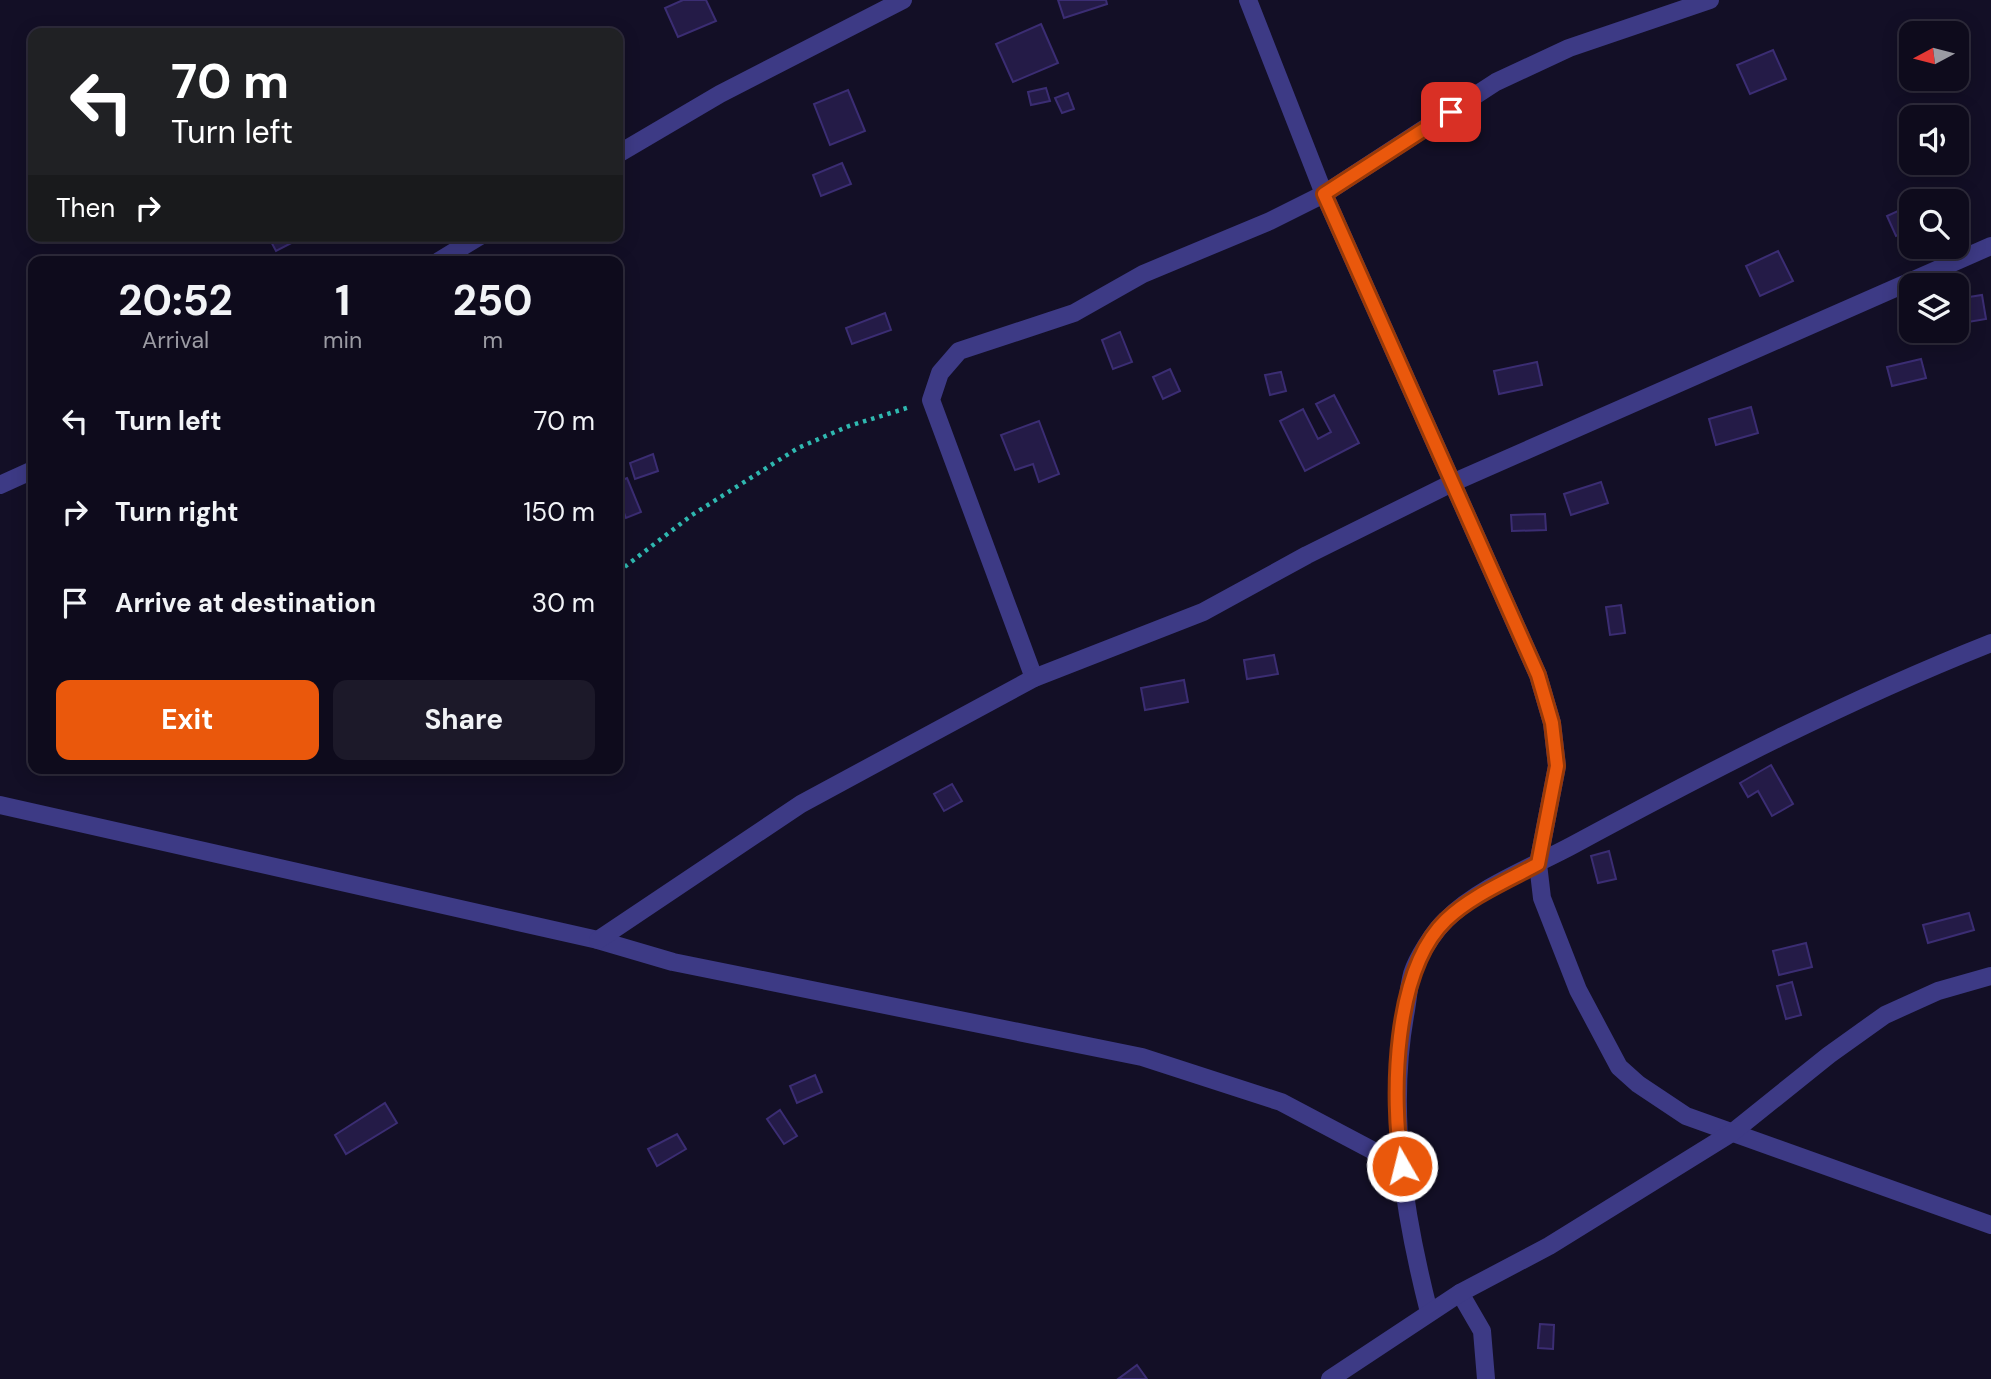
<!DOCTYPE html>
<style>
:root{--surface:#0e0b1c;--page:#1c1929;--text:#f1f3f6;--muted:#9b9ba3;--line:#2e2b3b;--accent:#ea580c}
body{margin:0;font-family:"DM Sans",sans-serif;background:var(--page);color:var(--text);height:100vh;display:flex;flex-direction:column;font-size:26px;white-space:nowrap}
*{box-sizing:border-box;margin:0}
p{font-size:23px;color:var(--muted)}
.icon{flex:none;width:38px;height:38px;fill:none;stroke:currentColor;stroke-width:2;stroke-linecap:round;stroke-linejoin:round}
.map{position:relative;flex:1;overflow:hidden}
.side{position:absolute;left:28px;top:256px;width:595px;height:518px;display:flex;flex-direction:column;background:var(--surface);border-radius:14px;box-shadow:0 4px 18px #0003,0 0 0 2px var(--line)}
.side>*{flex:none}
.hud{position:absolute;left:28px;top:28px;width:595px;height:214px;border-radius:14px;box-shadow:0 4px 18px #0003,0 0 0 2px var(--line);background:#202124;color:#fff;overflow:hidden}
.needle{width:46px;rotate:263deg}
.controls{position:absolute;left:1899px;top:21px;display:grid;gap:14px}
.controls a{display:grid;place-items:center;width:70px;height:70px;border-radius:14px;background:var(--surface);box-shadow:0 4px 18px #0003,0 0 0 2px var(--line);font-size:35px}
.pin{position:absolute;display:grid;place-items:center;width:60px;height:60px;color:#fff;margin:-30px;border-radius:14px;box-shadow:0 4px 10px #0006}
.me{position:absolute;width:77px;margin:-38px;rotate:352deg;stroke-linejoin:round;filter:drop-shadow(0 0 5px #0008)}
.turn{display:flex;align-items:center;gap:24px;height:147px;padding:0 28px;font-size:32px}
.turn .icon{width:91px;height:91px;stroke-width:2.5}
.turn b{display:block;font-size:49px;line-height:60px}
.then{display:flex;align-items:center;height:66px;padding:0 28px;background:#0003;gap:14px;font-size:26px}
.eta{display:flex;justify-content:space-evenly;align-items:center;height:119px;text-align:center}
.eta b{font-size:42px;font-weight:700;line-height:49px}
.button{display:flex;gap:14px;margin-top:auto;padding:14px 28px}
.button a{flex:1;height:80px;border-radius:14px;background:var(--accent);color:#fff;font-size:28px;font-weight:700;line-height:80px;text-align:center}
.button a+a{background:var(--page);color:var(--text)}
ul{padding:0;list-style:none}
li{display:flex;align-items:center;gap:21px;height:91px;padding:0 28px}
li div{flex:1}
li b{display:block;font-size:26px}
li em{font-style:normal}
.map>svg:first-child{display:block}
</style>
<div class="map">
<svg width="1991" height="1379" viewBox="0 0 1991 1379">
<rect width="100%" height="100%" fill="#130f26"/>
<g fill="#241b47" stroke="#3b2d73" stroke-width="2">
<path d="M683 0H706L716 21 678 37 665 8Z"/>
<path d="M1058 0H1106L1107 4 1064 18Z"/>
<path d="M1041 24 1058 63 1013 82 996 44Z"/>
<path d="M1773 50 1786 79 1750 94 1737 65Z"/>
<path d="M1046 88 1050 101 1031 105 1028 92Z"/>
<path d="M848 90 865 131 830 145 814 104Z"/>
<path d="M1068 93 1074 109 1062 113 1055 98Z"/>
<path d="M842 163 851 184 821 196 813 175Z"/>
<path d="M1911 205V229L1896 236 1887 216Z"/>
<path d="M268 236H305L276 251Z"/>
<path d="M1778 251 1793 281 1760 296 1746 266Z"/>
<path d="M1982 295 1986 319 1956 324V299Z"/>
<path d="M885 313 891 330 852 344 846 328Z"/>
<path d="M1120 332 1132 362 1113 369 1102 340Z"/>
<path d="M1921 359 1926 378 1892 386 1887 367Z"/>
<path d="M1537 362 1542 385 1499 394 1494 371Z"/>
<path d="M1170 369 1180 391 1163 399 1153 377Z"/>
<path d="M1281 372 1286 391 1270 395 1265 375Z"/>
<path d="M1334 395 1359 443 1305 471 1280 421 1303 409 1318 439 1331 432 1316 404Z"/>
<path d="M1751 407 1758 433 1716 445 1709 419Z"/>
<path d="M1039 421 1059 474 1039 482 1033 464 1015 470 1001 435Z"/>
<path d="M653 454 658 471 635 479 630 463Z"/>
<path d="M627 478 641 512 626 518 618 497V482Z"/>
<path d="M1601 482 1608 503 1571 515 1564 494Z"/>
<path d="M1545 514 1546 530 1512 531 1511 515Z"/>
<path d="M1621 605 1625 633 1610 635 1606 607Z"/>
<path d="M1274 655 1278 674 1247 679 1244 660Z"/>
<path d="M1184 680 1188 702 1145 710 1141 688Z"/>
<path d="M1771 765 1793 804 1772 816 1758 791 1748 797 1740 783Z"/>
<path d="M952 784 962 801 944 811 934 794Z"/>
<path d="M1609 851 1616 879 1598 883 1591 856Z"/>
<path d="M1969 913 1974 930 1928 943 1923 925Z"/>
<path d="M1806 943 1812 967 1779 975 1773 951Z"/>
<path d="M1792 982 1801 1015 1786 1019 1777 986Z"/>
<path d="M815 1075 822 1092 797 1103 790 1086Z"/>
<path d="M385 1103 397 1123 346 1154 335 1135Z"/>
<path d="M780 1110 797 1136 784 1144 767 1119Z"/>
<path d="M677 1134 686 1149 657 1166 648 1149Z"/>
<path d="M1540 1324 1554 1325 1553 1349 1538 1348Z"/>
<path d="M1137 1365 1147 1379H1118Z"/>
</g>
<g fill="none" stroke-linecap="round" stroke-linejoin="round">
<path stroke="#2fb8b0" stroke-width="4.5" stroke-dasharray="3.5 5" stroke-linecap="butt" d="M618 572 692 515 798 448 849 426 910 407"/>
<g stroke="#3d3a85" stroke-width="18">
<path d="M1248 0 1324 194 1538 675 1552 723 1557 766 1538 864 1542 898 1578 990 1619 1067 1638 1084 1686 1116 1991 1225"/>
<path d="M618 154 720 94 903 0"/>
<path d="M439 261 480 236"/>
<path d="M0 485 33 470"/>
<path d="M1034 678 931 400 940 373 959 351 1074 313 1143 274 1270 221 1324 194 1496 82 1569 48 1710 0"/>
<path d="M0 805 598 940 673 962 1142 1057 1281 1102 1402 1166"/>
<path d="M598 940 801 804 1034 678 1203 612 1307 555 1452 483 1991 246"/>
<path d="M1460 1293 1482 1331 1486 1379"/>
<path d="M1429 1312C1404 1214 1387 1111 1406 1010 1408 998 1409 985 1412 974 1417 958 1434 931 1446 920 1479 887 1532 867 1573 845 1708 772 1847 700 1991 643"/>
<path d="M1330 1379 1460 1293 1549 1246 1733 1132 1829 1055 1885 1015 1938 991 1991 976"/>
</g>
</g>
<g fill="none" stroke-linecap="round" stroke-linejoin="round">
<g stroke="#983908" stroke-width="18">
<path id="route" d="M1402 1166C1391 1097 1393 971 1446 920 1471 896 1507 881 1538 864L1557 766 1552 723 1538 675 1324 194 1451 112"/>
</g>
<use href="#route" stroke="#ea580c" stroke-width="12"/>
</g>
</svg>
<div class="controls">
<a><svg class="needle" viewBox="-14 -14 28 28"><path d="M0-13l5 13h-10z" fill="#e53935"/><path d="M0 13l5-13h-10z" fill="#9b9ba3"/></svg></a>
<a><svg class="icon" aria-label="sound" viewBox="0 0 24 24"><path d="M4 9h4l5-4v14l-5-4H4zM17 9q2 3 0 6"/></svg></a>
<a><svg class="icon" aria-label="search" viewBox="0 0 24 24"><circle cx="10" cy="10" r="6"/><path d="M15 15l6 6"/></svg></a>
<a><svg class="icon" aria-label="layers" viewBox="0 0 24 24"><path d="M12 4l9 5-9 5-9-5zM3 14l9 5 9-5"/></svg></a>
</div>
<div class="pin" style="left:1451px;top:112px;background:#d93025"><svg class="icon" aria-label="arrive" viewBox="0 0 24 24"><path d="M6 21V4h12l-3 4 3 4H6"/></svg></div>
<svg class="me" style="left:1402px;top:1166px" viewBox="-20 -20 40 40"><circle r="17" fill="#ea580c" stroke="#fff" stroke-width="3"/><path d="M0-11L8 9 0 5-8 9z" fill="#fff"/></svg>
<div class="hud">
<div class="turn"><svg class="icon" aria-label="left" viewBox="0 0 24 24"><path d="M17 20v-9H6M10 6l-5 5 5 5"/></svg><div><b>70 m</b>Turn left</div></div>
<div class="then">Then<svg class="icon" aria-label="right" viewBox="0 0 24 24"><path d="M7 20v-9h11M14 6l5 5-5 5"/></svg></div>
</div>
<section class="side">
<div class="eta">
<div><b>20:52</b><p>Arrival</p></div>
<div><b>1</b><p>min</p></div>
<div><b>250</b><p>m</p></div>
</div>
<ul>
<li><svg class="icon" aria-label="left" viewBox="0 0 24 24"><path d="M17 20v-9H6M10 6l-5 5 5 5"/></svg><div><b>Turn left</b></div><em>70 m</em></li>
<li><svg class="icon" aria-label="right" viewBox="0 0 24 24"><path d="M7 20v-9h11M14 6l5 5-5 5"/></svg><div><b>Turn right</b></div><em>150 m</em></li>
<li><svg class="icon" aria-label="arrive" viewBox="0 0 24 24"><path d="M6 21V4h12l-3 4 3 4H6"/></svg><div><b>Arrive at destination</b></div><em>30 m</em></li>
</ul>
<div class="button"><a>Exit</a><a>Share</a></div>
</section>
</div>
